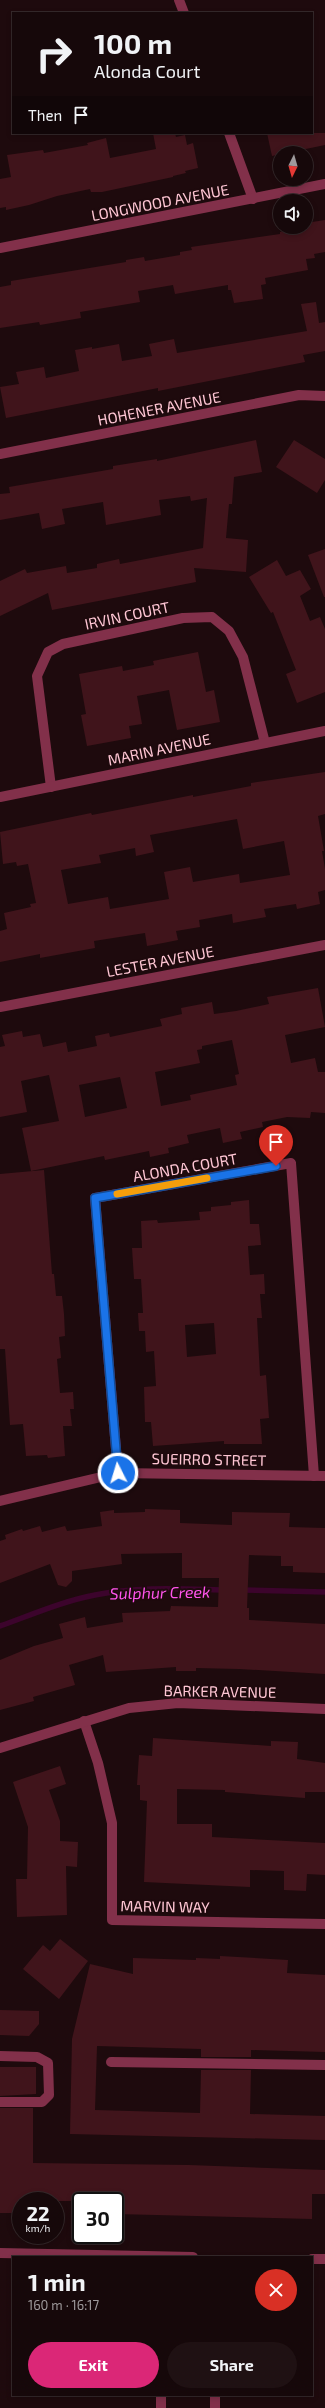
<!DOCTYPE html>
<meta charset="utf-8">
<style>
:root{--surface:#16080a;--page:#1f1113;--text:#f1f3f6;--muted:#9e9a9c;--line:#35292b;--accent:#db2777}
body{margin:0;font-family:"Exo 2",sans-serif;background:var(--page);color:var(--text);height:100vh;display:flex;flex-direction:column;font-size:15px;white-space:nowrap}
*{box-sizing:border-box;margin:0}
p{font-size:13px;color:var(--muted)}
.icon{flex:none;width:22px;height:22px;fill:none;stroke:currentColor;stroke-width:2;stroke-linecap:round;stroke-linejoin:round}
.map{position:relative;flex:1;overflow:hidden}
.sheet{position:absolute;left:12px;top:2256px;width:301px;height:140px;display:flex;flex-direction:column;background:var(--surface);border-radius:0px;box-shadow:0 2px 6px #0003,0 0 0 1px var(--line)}
.sheet>*{flex:none}
.guide{position:absolute;left:12px;top:12px;width:301px;height:122px;border-radius:0px;box-shadow:0 2px 6px #0003,0 0 0 1px var(--line);background:#16080a;color:var(--text);overflow:hidden}
.needle{width:26px;rotate:185deg}
.buttons{position:absolute;left:273px;top:146px;display:grid;gap:8px}
.buttons a{display:grid;place-items:center;width:40px;height:40px;border-radius:50%;background:var(--surface);box-shadow:0 2px 6px #0003,0 0 0 1px var(--line);font-size:20px}
.speed{position:absolute;left:12px;top:2192px;display:flex;gap:8px;font-size:20px;font-weight:700;text-align:center}
.speed>*{display:grid;place-content:center;width:52px;height:52px;border-radius:50%;background:var(--surface);box-shadow:0 2px 6px #0003,0 0 0 1px var(--line);line-height:1}
.speed small{font-size:10px;font-weight:400}
.speed .limit{border:2px solid #111;border-radius:6px;background:#fff;color:#111}
.pin{position:absolute;display:grid;place-items:center;width:34px;height:34px;color:#fff;margin:-41px -17px;border-radius:50% 50% 50% 0;rotate:-45deg;box-shadow:0 0 4px #0007}
.pin .icon{rotate:45deg}
.me{position:absolute;width:44px;margin:-22px;rotate:355deg;stroke-linejoin:round;filter:drop-shadow(0 0 3px #0008)}
.turn{display:flex;align-items:center;gap:14px;height:84px;padding:0 16px;font-size:18px}
.turn .icon{width:52px;height:52px;stroke-width:2.5}
.turn b{display:block;font-size:28px;line-height:34px}
.then{display:flex;align-items:center;height:38px;padding:0 16px;background:#0003;gap:8px;font-size:15px}
.round{display:grid;place-items:center;flex:none;width:42px;height:42px;border-radius:21px;background:var(--page)}
.overview{display:flex;align-items:center;justify-content:space-between;height:68px;padding:0 16px}
h1{font-size:24px;font-weight:700;line-height:30px}
.button{display:flex;gap:8px;margin-top:auto;padding:8px 16px}
.button a{flex:1;height:46px;border-radius:24px;background:var(--accent);color:#fff;font-size:16px;font-weight:700;line-height:46px;text-align:center}
.button a+a{background:var(--page);color:var(--text)}
.map>svg:first-child{display:block}
</style>
<div class="map">
<svg width="325" height="2408" viewBox="0 0 325 2408">
<rect width="100%" height="100%" fill="#1e0a0d"/>
<g fill="none" stroke-linecap="round" stroke-linejoin="round">
<g stroke="#3c042c" stroke-width="5.5">
<path d="M241 1590 325 1592"/>
<path d="M0 1626C31 1615 63 1601 95 1595 138 1586 183 1589 226 1590"/>
</g>
</g>
<g fill="#40141b" fill-rule="evenodd">
<path d="M153 133H175L176 137 185 135 187 145 193 143 198 168 185 171 186 173 173 176V177L102 192H91L90 189 57 196 29 205 6 210V207L0 208V179L11 177 7 155 43 150 44 153 88 145 87 143 106 138 110 158 156 149Z"/>
<path d="M267 133H325V145L272 156Z"/>
<path d="M325 220V252L314 254 315 258 306 259 308 270 265 278 266 284 261 285 263 299 234 303 231 290H228V285L175 294 173 285 138 291 140 302 80 312 81 318 40 325 39 322 0 328V287L11 285V281L126 262V260L144 257 145 261 180 255V252L192 250 191 247 280 234V232L294 227H306V223Z"/>
<path d="M316 302 319 323 325 322V351L303 355 305 362 158 391V388L6 418 0 387 19 384 16 372 44 367 46 378 79 371 75 350 92 347V349L119 344 122 361 152 356 149 344 174 339 177 353 307 331 301 304Z"/>
<path d="M256 440 262 472 234 477 232 504H229L226 538 248 540 246 572 194 568 196 582 52 610 48 593 0 616V581L25 569 27 573 66 566 67 573 97 568V564L119 559 120 564 203 548 207 498 191 501 190 496 159 500 161 515 106 525 103 502 62 509 65 524 42 529 39 513 0 520V494L10 493 9 487 113 469V466L157 459V461Z"/>
<path d="M294 440 325 459V480L317 493 276 467Z"/>
<path d="M325 549V597H324L308 555Z"/>
<path d="M277 560 286 576 300 570 311 589 300 596 310 621 320 617 325 629V692L297 703 286 674 296 670 273 612 271 613 249 577Z"/>
<path d="M198 652 206 692 214 690 220 722 177 730 169 690 137 696 142 724 129 726 131 738 87 746 81 715 86 714 79 674 122 666 123 671 154 665 153 661Z"/>
<path d="M325 772V814L318 816 324 851H322L325 869V890L318 892 320 904 297 909 296 904 264 909 266 917 233 923 232 914 199 920 200 927 176 931 178 940 163 943 147 946 145 933 94 941 95 948 40 958V954L0 962V931L7 929 4 913 31 907 30 904 36 903 28 864 17 866 16 862 3 864 0 832 91 813 92 815 193 795V797L251 786V783ZM237 819 243 849 284 841 290 875 240 883 239 874 193 882 190 867 164 872 169 899 110 909 108 897 68 904 61 870 101 863 99 855 135 848 136 856 154 852 150 835Z"/>
<path d="M318 988 325 1027 285 1035 291 1063 315 1058 318 1072H325V1113L311 1112 310 1118 287 1117 262 1122 263 1127 240 1132 242 1139 223 1143 220 1128 187 1135 189 1143 168 1148 169 1153 150 1157 149 1151 105 1160 104 1156 31 1171 22 1128 59 1121 49 1075 21 1081 27 1112 0 1117V1047L5 1046 2 1035 22 1031 23 1037 40 1034 43 1047 66 1042 68 1052 97 1046 95 1036 109 1033 110 1037 162 1026 160 1019 182 1014 181 1008 212 1002 214 1014 236 1011 269 1004 267 997ZM232 1040 239 1074 235 1075 237 1085 190 1095 191 1100 161 1106 155 1072 200 1063 197 1050 202 1049V1046ZM120 1077 127 1108 85 1117 79 1085Z"/>
<path d="M44 1170 52 1274H54L56 1296H62L64 1314 65 1336 59 1337 61 1358 57 1359 60 1393 73 1392 74 1409H70L72 1426H63L65 1456 48 1458 47 1455 26 1456 23 1424 10 1425 5 1349H0V1174Z"/>
<path d="M249 1200 250 1224H259L261 1245 248 1246 250 1275 264 1274 265 1294H260L262 1318H257L260 1376 266 1375 269 1418 260 1419 262 1444H224V1441L153 1446 151 1422H145L144 1387 156 1386 154 1351 146 1352 145 1331H139L138 1313H143L141 1279H134L132 1248H142L141 1221 157 1220 158 1223 200 1220 199 1212 211 1211V1207L231 1205V1202ZM214 1323 216 1354 187 1357 185 1325Z"/>
<path d="M145 1509 180 1510V1523L232 1525V1512L290 1513 289 1527 325 1528V1573L293 1572V1566H281V1556L249 1555 247 1608H249V1620L325 1624V1674L239 1669 196 1668V1671H176V1667L106 1672 103 1655 69 1665 75 1685 33 1697 34 1701 0 1710V1660L34 1646 63 1638 59 1624 85 1617 87 1628 123 1622 122 1613 170 1611 171 1606 218 1607 219 1578H182V1553L121 1554 122 1564 72 1571V1581L66 1587 58 1585 50 1564 0 1583V1541L6 1539 5 1535 22 1529 23 1531 40 1526 42 1532 65 1526 67 1531 102 1526 100 1512 114 1510V1513L145 1512Z"/>
<path d="M153 1738 271 1746V1741L298 1742 297 1759 325 1763V1792H305V1798L225 1792V1790L177 1789V1824H212V1837L325 1843V1875L307 1874 306 1891 284 1890V1871L250 1870V1887L144 1882 147 1801 140 1800V1785H137L139 1755 152 1756Z"/>
<path d="M60 1766 66 1784 49 1790 60 1821V1841L78 1842 77 1867 66 1866 67 1915 17 1917 16 1879H27L28 1827 13 1782Z"/>
<path d="M60 1939 88 1961 59 1999 23 1969 43 1945 50 1951Z"/>
<path d="M220 1956 288 1960 287 1973 325 1975V2052L251 2050V2057H201V2049L97 2046 95 2110 200 2113 201 2070H251L250 2114 325 2116V2140L70 2134 72 2039 90 1964 133 1974V1958L196 1960V1958L220 1959Z"/>
<path d="M0 2010 39 2011V2024L29 2036 0 2035Z"/>
<path d="M0 2067H36V2094L0 2096Z"/>
<path d="M0 2108H33V2163L189 2165 325 2170V2194H312V2219L116 2214V2201H19V2213H0Z"/>
</g>
<g fill="none" stroke-linecap="round" stroke-linejoin="round">
<g stroke="#82304a" stroke-width="10">
<path d="M179 0 184 13"/>
<path d="M229 133 253 199"/>
<path d="M0 248 325 184"/>
<path d="M0 454 299 395 325 396"/>
<path d="M51 787 37 676 48 652 63 644 183 618 212 617 229 631 243 657 265 743"/>
<path d="M0 797 325 731"/>
<path d="M0 1007 325 945"/>
<path d="M118 1473 95 1198 291 1163 314 1476"/>
<path d="M0 1501 118 1473 325 1476"/>
<path d="M84 1721 98 1763 112 1823V1920L325 1924"/>
<path d="M0 1748 129 1708 178 1703 325 1709"/>
<path d="M0 2056 37 2057 48 2063 49 2095 42 2102H0"/>
<path d="M111 2062 325 2065"/>
<path d="M0 2253 193 2257"/>
<path d="M312 2259H325"/>
<path d="M161 2408V2395"/>
<path d="M215 2408V2395"/>
</g>
</g>
<g fill="none" stroke-linecap="round" stroke-linejoin="round">
<g stroke="#114b97" stroke-width="10">
<path id="route" d="M118 1473 95 1198 276 1166"/>
</g>
<use href="#route" stroke="#1a73e8" stroke-width="7"/>
<path stroke="#f59e0b" stroke-width="7" d="M117 1194 207 1178"/>
</g>
<g text-anchor="middle" dominant-baseline="central" stroke-width="4" stroke-linejoin="round" paint-order="stroke">
<g font-size="15" fill="#ffc6d4" stroke="#1e0a0d">
<text transform="translate(160 202) rotate(-11)">LONGWOOD AVENUE</text>
<text transform="translate(159 408) rotate(-11)">HOHENER AVENUE</text>
<text transform="translate(127 615) rotate(-12)">IRVIN COURT</text>
<text transform="translate(159 749) rotate(-12)">MARIN AVENUE</text>
<text transform="translate(160 961) rotate(-11)">LESTER AVENUE</text>
<text transform="translate(185 1167) rotate(-10)">ALONDA COURT</text>
<text transform="translate(209 1459) rotate(1)">SUEIRRO STREET</text>
<text transform="translate(220 1691) rotate(1)">BARKER AVENUE</text>
<text transform="translate(165 1906) rotate(1)">MARVIN WAY</text>
</g>
<g font-size="16" font-style="italic" fill="#ff54ec" stroke="#1e0a0d">
<text transform="translate(160 1592) rotate(-1)">Sulphur Creek</text>
</g>
</g>
</svg>
<div class="buttons">
<a><svg class="needle" viewBox="-14 -14 28 28"><path d="M0-13l5 13h-10z" fill="#e53935"/><path d="M0 13l5-13h-10z" fill="#9e9a9c"/></svg></a>
<a><svg class="icon" aria-label="sound" viewBox="0 0 24 24"><path d="M4 9h4l5-4v14l-5-4H4zM17 9q2 3 0 6"/></svg></a>
</div>
<div class="speed"><div>22<small>km/h</small></div><div class="limit">30</div></div>
<div class="pin" style="left:276px;top:1166px;background:#d93025"><svg class="icon" aria-label="arrive" viewBox="0 0 24 24"><path d="M6 21V4h12l-3 4 3 4H6"/></svg></div>
<svg class="me" style="left:118px;top:1473px" viewBox="-20 -20 40 40"><circle r="17" fill="#1a73e8" stroke="#fff" stroke-width="3"/><path d="M0-11L8 9 0 5-8 9z" fill="#fff"/></svg>
<div class="guide">
<div class="turn"><svg class="icon" aria-label="right" viewBox="0 0 24 24"><path d="M7 20v-9h11M14 6l5 5-5 5"/></svg><div><b>100 m</b>Alonda Court</div></div>
<div class="then">Then<svg class="icon" aria-label="arrive" viewBox="0 0 24 24"><path d="M6 21V4h12l-3 4 3 4H6"/></svg></div>
</div>
<section class="sheet">
<div class="overview"><div><h1>1 min</h1><p>160 m · 16:17</p></div><a class="round" style="background:#d93025;color:#fff"><svg class="icon" aria-label="close" viewBox="0 0 24 24"><path d="M6 6l12 12M18 6L6 18"/></svg></a></div>
<div class="button"><a>Exit</a><a>Share</a></div>
</section>
</div>
